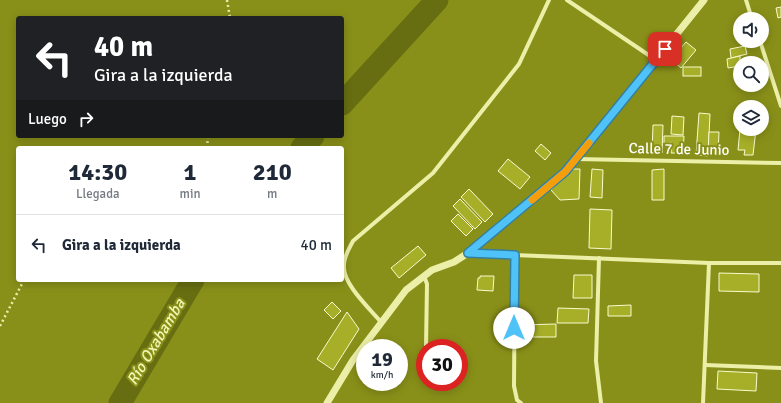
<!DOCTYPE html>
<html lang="es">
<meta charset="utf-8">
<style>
:root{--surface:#fff;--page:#f6f6f7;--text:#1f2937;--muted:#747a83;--line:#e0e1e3}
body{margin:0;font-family:Signika,sans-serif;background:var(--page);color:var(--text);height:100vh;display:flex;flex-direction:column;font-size:15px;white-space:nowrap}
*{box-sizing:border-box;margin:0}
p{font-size:13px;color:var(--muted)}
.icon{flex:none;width:22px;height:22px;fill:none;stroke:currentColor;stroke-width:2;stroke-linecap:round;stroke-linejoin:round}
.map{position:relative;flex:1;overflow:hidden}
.details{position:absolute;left:16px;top:146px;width:328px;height:136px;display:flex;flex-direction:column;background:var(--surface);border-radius:4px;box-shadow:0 2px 10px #0003}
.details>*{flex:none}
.banner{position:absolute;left:16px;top:16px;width:328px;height:122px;border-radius:4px;box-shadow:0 2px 10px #0003;background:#202124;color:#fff;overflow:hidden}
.tools{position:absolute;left:733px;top:12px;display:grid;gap:8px}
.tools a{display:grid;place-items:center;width:36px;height:36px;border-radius:50%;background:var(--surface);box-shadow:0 2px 10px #0003;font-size:20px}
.speed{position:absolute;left:356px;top:339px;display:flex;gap:8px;font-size:20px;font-weight:700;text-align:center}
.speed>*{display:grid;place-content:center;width:52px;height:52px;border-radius:50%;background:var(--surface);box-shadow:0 2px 10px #0003;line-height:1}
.speed small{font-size:10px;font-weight:400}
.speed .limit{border:6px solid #d22;background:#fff;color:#111}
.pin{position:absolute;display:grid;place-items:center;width:34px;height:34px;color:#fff;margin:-17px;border-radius:8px;box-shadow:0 2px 6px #0006}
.me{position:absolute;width:44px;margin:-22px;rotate:0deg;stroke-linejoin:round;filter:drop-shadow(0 0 3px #0008)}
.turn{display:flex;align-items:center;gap:14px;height:84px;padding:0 12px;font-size:18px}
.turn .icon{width:52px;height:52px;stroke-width:2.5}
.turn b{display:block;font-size:28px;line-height:34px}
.then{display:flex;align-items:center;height:38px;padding:0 12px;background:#0003;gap:8px;font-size:15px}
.eta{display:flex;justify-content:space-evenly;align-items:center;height:68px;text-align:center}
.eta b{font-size:24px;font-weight:800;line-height:28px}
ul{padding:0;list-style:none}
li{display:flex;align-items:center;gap:12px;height:60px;padding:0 12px;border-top:1px solid var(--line)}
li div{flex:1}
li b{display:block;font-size:15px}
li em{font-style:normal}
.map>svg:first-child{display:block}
</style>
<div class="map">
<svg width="781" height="403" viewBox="0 0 781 403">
<rect width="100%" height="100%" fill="#899019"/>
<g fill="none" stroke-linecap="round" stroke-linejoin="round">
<g stroke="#676e11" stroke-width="23">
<path d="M342 104 437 0"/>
<path d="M302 148 313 136"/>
<path d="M120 403 193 280"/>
</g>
</g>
<g fill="#a7af28" stroke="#f9fbce">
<path d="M781 7V17L778 18 776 8Z"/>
<path d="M686 42 696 50 681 68 671 59Z"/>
<path d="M745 46 747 54 731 58 730 49Z"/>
<path d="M740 56V66L728 68 727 59Z"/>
<rect x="683" y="67" width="18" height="9"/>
<path d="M699 113 710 114 708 156 696 155Z"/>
<path d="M672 116 684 117 683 135 671 134Z"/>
<path d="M653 125H663L662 153 652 152Z"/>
<path d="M740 129H756L753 155H744L745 150H738Z"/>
<path d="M709 132H719L718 155H708Z"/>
<path d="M664 136H684L683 153H671L672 143H664Z"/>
<path d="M541 144 551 153 545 160 535 151Z"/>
<path d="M508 159 530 177 520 189 498 171Z"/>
<path d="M569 169H580L579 199 560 200 551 190 568 173Z"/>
<path d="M592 169 603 170 602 198 590 197Z"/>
<path d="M664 169V200H652V170Z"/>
<path d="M469 189 493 214 485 222 461 197Z"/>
<path d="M460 199 482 222 475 229 453 206Z"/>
<path d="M590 209 612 210 611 249 589 248Z"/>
<path d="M458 214 473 229 466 236 451 221Z"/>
<path d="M418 246 426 255 399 278 391 268Z"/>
<path d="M719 273 759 274V292L719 291Z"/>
<path d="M574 275H592V298H573Z"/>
<path d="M480 276H494L493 291 477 290 478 278H480Z"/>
<path d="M332 302 341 311 333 319 324 310Z"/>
<path d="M631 305V316H608V306Z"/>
<path d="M558 308 589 309 588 323H557Z"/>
<path d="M347 312 359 329 333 370 317 359Z"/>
<path d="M556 324V337H520V325Z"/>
<path d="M718 371 757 373 756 391 717 389Z"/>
</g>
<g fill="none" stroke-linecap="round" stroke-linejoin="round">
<g stroke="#ecefa8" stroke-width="2.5" stroke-dasharray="2 3" stroke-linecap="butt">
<path d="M227 0 230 18"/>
<path d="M207 148 208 136"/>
<path d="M0 326 24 280"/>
</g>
<g stroke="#ecefa8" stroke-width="4">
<path d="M567 0 656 60"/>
<path d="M746 0 752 19"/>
<path d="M760 41 781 106"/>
<path d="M576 159 781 163"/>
<path d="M468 253 709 263H781"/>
<path d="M515 255 514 386 517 400 521 403"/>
<path d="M599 258 596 361 601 403"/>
<path d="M424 276 427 284 426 348"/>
<path d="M381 322C369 308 342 283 344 265 344 256 349 249 353 241L433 173 519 64 549 0"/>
<path d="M705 365 781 368"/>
<path d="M703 403 709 263"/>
</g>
<path stroke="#ecefa8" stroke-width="7" d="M327 403 353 360 406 290 432 270 454 262 468 253 565 173 704 0"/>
</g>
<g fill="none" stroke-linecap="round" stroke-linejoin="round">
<g stroke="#337fa1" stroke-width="10">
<path id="route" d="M514 328 515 255 468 253 565 172 665 49"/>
</g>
<use href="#route" stroke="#4fc3f7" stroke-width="7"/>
<path stroke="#f59e0b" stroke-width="7" d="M532 200 565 172 589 143"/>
</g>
<g text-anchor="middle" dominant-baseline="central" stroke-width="4" stroke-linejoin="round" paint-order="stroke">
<g font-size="15" fill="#fff" stroke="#899019">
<text transform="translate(679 149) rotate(1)">Calle 7 de Junio</text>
</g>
<g font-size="16" font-style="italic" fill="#f3f6b4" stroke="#899019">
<text transform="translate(156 342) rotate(-59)">Río Oxabamba</text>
</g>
</g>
</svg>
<div class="tools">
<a><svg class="icon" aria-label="sound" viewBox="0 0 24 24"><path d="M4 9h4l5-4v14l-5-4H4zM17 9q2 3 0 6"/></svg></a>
<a><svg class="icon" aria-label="search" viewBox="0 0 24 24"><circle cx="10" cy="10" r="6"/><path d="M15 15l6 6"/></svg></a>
<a><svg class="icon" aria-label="layers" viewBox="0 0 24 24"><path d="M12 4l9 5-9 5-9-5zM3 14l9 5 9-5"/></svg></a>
</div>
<div class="speed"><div>19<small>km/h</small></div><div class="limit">30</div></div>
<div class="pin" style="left:665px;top:49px;background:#d93025"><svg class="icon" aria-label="arrive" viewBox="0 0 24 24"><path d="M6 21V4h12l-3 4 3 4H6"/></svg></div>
<svg class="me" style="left:514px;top:328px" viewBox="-20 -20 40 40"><circle r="19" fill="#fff"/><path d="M0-13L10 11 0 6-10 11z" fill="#4fc3f7"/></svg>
<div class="banner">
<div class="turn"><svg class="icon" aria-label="left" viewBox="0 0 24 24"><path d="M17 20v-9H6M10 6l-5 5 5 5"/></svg><div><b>40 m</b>Gira a la izquierda</div></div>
<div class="then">Luego<svg class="icon" aria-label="right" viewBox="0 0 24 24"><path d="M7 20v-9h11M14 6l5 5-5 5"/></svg></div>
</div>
<section class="details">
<div class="eta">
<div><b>14:30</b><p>Llegada</p></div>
<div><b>1</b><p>min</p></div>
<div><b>210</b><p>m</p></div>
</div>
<ul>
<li><svg class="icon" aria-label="left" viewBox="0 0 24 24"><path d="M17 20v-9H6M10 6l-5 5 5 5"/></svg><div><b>Gira a la izquierda</b></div><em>40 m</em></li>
</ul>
</section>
</div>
